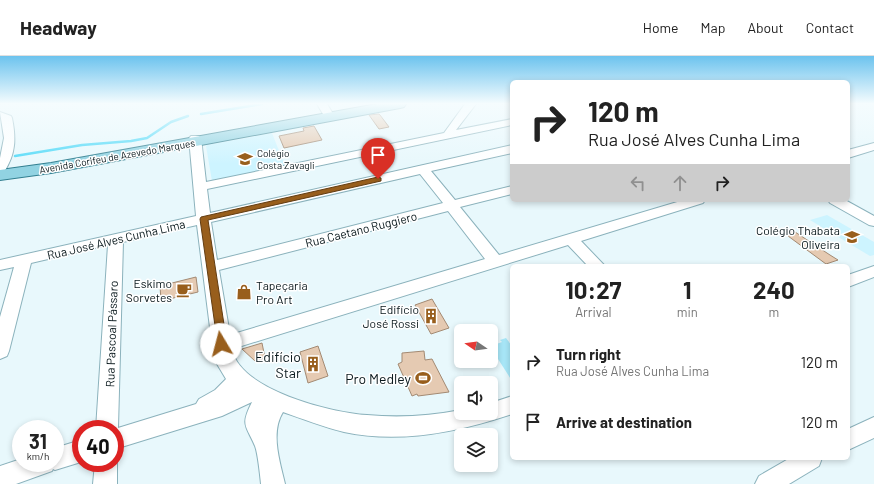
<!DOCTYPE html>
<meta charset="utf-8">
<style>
:root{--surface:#fff;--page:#f6f6f6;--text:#222;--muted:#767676;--line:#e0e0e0}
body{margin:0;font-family:Barlow,sans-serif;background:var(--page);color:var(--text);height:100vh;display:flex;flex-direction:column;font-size:15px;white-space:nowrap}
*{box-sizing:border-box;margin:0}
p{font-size:13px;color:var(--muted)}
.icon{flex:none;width:22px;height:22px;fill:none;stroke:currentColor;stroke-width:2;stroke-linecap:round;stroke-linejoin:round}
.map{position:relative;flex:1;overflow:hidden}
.drawer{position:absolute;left:510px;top:208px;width:340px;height:196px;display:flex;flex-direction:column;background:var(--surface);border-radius:6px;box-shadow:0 2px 6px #0003}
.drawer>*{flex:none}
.banner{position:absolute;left:510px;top:24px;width:340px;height:122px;border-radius:6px;box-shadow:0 2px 6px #0003;background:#fff;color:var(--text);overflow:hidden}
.needle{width:26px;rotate:283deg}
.fabs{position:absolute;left:454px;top:268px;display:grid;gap:8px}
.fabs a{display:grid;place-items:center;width:44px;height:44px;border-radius:6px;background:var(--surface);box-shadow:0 2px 6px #0003;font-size:20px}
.speed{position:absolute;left:12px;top:364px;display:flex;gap:8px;font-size:20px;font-weight:700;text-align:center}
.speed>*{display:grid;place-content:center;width:52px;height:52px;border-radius:50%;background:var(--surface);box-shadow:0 2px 6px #0003;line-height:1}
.speed small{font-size:10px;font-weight:400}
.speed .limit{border:6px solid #d22;background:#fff;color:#111}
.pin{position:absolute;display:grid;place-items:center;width:34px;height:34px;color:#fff;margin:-41px -17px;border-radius:50% 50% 50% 0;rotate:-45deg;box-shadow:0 0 4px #0007}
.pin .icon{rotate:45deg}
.me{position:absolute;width:44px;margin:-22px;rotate:352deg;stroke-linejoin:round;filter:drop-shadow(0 0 3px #0008)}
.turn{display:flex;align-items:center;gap:14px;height:84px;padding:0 12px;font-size:18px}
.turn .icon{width:52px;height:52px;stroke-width:2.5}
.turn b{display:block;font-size:28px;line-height:34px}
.lanes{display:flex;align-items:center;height:38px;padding:0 12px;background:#0003;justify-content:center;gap:20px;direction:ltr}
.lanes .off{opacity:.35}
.eta{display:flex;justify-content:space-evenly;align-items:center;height:68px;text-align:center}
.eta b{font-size:24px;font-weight:700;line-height:28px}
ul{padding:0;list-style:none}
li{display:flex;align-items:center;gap:12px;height:60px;padding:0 12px}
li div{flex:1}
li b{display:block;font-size:15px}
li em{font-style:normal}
header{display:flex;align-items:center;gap:24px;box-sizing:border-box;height:56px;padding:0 20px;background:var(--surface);border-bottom:1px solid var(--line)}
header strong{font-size:19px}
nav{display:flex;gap:22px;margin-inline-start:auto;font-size:14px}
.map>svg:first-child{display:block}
</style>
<header>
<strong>Headway</strong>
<nav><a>Home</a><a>Map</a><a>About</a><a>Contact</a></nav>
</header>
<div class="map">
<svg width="874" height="428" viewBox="0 0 874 428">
<rect width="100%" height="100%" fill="#e8f8fc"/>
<g fill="#cdf4ff">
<path d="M272 77 285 110 212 125 206 90 207 89Z"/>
<path d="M827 159 874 186V199L870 200 810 164Z"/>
</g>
<path fill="#a8e7f8" d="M506 282 512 290V325L491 292V290L502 286 500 284Z"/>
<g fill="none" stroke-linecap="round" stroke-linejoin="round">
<g stroke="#52daf8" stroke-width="2.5">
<path d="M201 58 262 48"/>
<path d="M15 100 82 89 131 85 147 82 171 66 188 60"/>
</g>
</g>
<g fill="#e5cab2" stroke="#a38a73">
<path d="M379 58 380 59 389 71 379 73 369 59Z"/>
<path d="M314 70 322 84 284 92 279 80 304 75 303 72Z"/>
<path d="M792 174 830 199 838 204 826 208 788 180Z"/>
<path d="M196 221 198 236 161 245 160 230Z"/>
<path d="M432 243 449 272 431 278 415 249Z"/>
<path d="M262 287 265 302 255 305 242 293Z"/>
<path d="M318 290 328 320 308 327 300 296Z"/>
<path d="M424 295 425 304 432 303 449 336 418 340 417 338 412 340 398 308 402 306V297Z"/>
</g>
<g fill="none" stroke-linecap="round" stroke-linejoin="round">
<g stroke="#8bb2bc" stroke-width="2">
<g id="minor">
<path d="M317 48H327L335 61 334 63H326Z"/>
<path d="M465 48H476L456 74 512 63V69L207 133 210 157 512 89V97L431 115 455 144 512 130V138L460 151 499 199 684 144H705L703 147 581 185 605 210H588L568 189 232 293C239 334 332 357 367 359 399 362 430 360 461 354V357H491V347L512 340V358C459 376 400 388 344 376 323 371 303 363 283 356 270 377 280 406 285 428H261C260 419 258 398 255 390 246 369 240 370 252 346L222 360 115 393V373H96L108 189 31 207 9 295 7 300 0 303V261L14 211 0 214V204L196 160 189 82 191 80H199L201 82 206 126 444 77ZM420 118 443 147 217 204 211 166ZM448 155 485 203 230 279 219 214ZM197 169 214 303 226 323 215 334 199 343 196 348 118 372 123 186Z"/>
<path d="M0 56 11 60 12 62C16 82 16 98 4 116L0 117V102L4 82Z"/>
<path d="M874 87V94L848 102V94Z"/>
<path d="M828 144H845L874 160V170L869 169 830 147Z"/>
<path d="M874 210V221L848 231V219Z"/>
<path d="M874 361V382L848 394V373Z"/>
<path d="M81 384V406L55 414 53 413 52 415 16 428H0V410L21 403V407H55V392Z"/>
<path d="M115 401 117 407V428H93L95 407H115Z"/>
<path d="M790 402H822L819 410 789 428H755L759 420Z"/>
</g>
</g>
<g stroke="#327f90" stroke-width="2">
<path id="major" d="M377 48H406L404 51 400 52 51 117 0 124V114L51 107Z"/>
</g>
<use href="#minor" fill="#fff" fill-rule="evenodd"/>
<use href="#major" fill="#91d3e2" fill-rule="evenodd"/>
</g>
<linearGradient id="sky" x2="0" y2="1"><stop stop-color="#6cc3ee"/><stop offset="0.44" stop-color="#f5fcfe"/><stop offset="1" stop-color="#f5fcfe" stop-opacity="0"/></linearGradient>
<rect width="874" height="108" fill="url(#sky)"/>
<path fill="#985e1c" stroke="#633d12" d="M378 121 381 122V125L208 164 227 288 225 291 221 292 218 291 200 163 201 161Z"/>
<defs>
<g id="school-bare" transform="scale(1.2)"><path d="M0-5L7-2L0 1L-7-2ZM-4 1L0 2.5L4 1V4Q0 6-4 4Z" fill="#985e1c" stroke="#fff" stroke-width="2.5" paint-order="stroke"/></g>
<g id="cafe-bare" transform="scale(1.2)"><path d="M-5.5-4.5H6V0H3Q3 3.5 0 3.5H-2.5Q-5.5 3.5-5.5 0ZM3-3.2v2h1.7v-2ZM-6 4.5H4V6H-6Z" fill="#985e1c" stroke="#fff" stroke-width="2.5" paint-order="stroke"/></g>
<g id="shop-bare" transform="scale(1.2)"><path d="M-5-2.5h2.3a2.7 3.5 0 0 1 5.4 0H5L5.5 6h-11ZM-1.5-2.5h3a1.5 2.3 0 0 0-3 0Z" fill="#985e1c" stroke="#fff" stroke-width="2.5" paint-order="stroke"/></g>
<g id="building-bare" transform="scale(1.2)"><path d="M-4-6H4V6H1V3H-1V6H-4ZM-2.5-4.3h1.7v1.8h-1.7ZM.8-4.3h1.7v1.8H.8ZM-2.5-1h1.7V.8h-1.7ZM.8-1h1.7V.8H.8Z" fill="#985e1c" stroke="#fff" stroke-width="2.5" paint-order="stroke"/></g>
<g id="stadium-bare" transform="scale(1.2)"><path d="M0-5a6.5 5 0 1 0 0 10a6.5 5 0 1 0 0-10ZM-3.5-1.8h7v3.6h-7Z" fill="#985e1c" stroke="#fff" stroke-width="2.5" paint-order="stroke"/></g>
</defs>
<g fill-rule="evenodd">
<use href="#school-bare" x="245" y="103"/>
<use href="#school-bare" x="852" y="181"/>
<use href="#cafe-bare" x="184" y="234"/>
<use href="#shop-bare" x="244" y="236"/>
<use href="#building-bare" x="431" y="260"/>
<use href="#building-bare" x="313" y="308"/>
<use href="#stadium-bare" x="423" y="322"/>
</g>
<g text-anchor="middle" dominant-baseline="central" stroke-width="3" stroke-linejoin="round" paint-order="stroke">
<g font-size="10" fill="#09181c" stroke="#fff" text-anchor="start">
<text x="257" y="97">Colégio<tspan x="257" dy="12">Costa Zavagli</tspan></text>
</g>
<g font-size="10" fill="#09181c" stroke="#fff">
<text transform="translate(117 100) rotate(-10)">Avenida Corifeu de Azevedo Marques</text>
</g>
<g font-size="12" fill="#09181c" stroke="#fff">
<text transform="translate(361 173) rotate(-14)">Rua Caetano Ruggiero</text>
<text transform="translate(116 183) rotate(-13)">Rua José Alves Cunha Lima</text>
<text transform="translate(111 278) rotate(-88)">Rua Pascoal Pássaro</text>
</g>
<g font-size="12" fill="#09181c" stroke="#fff" text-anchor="end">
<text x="840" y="174">Colégio Thabata<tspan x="840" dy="14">Oliveira</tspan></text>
<text x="172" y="227">Eskimo<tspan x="172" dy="14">Sorvetes</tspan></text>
<text x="256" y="229" text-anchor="start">Tapeçaria<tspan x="256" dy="14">Pro Art</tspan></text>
<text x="419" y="253">Edifício<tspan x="419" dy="14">José Rossi</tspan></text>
</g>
<g font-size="14" fill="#09181c" stroke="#fff" text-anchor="end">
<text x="301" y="300">Edifício<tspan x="301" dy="16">Star</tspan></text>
<text x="411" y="322">Pro Medley</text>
</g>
</g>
</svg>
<div class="fabs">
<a><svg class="needle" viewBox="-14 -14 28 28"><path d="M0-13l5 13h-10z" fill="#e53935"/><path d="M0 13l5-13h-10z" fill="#767676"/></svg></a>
<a><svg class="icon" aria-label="sound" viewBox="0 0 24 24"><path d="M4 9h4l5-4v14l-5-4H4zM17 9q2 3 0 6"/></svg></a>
<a><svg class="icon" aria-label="layers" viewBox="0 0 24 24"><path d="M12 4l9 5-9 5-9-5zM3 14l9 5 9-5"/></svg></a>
</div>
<div class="speed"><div>31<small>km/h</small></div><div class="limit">40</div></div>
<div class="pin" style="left:378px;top:123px;background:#d93025"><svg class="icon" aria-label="arrive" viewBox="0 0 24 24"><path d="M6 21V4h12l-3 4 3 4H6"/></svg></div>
<svg class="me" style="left:221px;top:288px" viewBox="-20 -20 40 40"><circle r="19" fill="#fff"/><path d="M0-13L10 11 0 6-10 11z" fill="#985e1c"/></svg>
<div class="banner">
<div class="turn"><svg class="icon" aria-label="right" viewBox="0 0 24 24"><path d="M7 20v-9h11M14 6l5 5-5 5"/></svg><div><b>120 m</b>Rua José Alves Cunha Lima</div></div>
<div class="lanes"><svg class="icon off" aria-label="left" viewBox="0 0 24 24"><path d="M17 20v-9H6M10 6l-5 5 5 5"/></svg><svg class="icon off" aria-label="ahead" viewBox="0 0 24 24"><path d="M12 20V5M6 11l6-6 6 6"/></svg><svg class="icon" aria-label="right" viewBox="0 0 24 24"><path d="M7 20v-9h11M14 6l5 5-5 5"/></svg></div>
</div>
<section class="drawer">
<div class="eta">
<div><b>10:27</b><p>Arrival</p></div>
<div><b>1</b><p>min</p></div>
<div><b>240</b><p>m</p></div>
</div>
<ul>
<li><svg class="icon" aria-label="right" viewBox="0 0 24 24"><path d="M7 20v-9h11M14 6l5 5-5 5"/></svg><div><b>Turn right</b><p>Rua José Alves Cunha Lima</p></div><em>120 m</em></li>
<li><svg class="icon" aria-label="arrive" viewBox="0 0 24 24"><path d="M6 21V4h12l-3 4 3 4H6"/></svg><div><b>Arrive at destination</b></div><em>120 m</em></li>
</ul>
</section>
</div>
